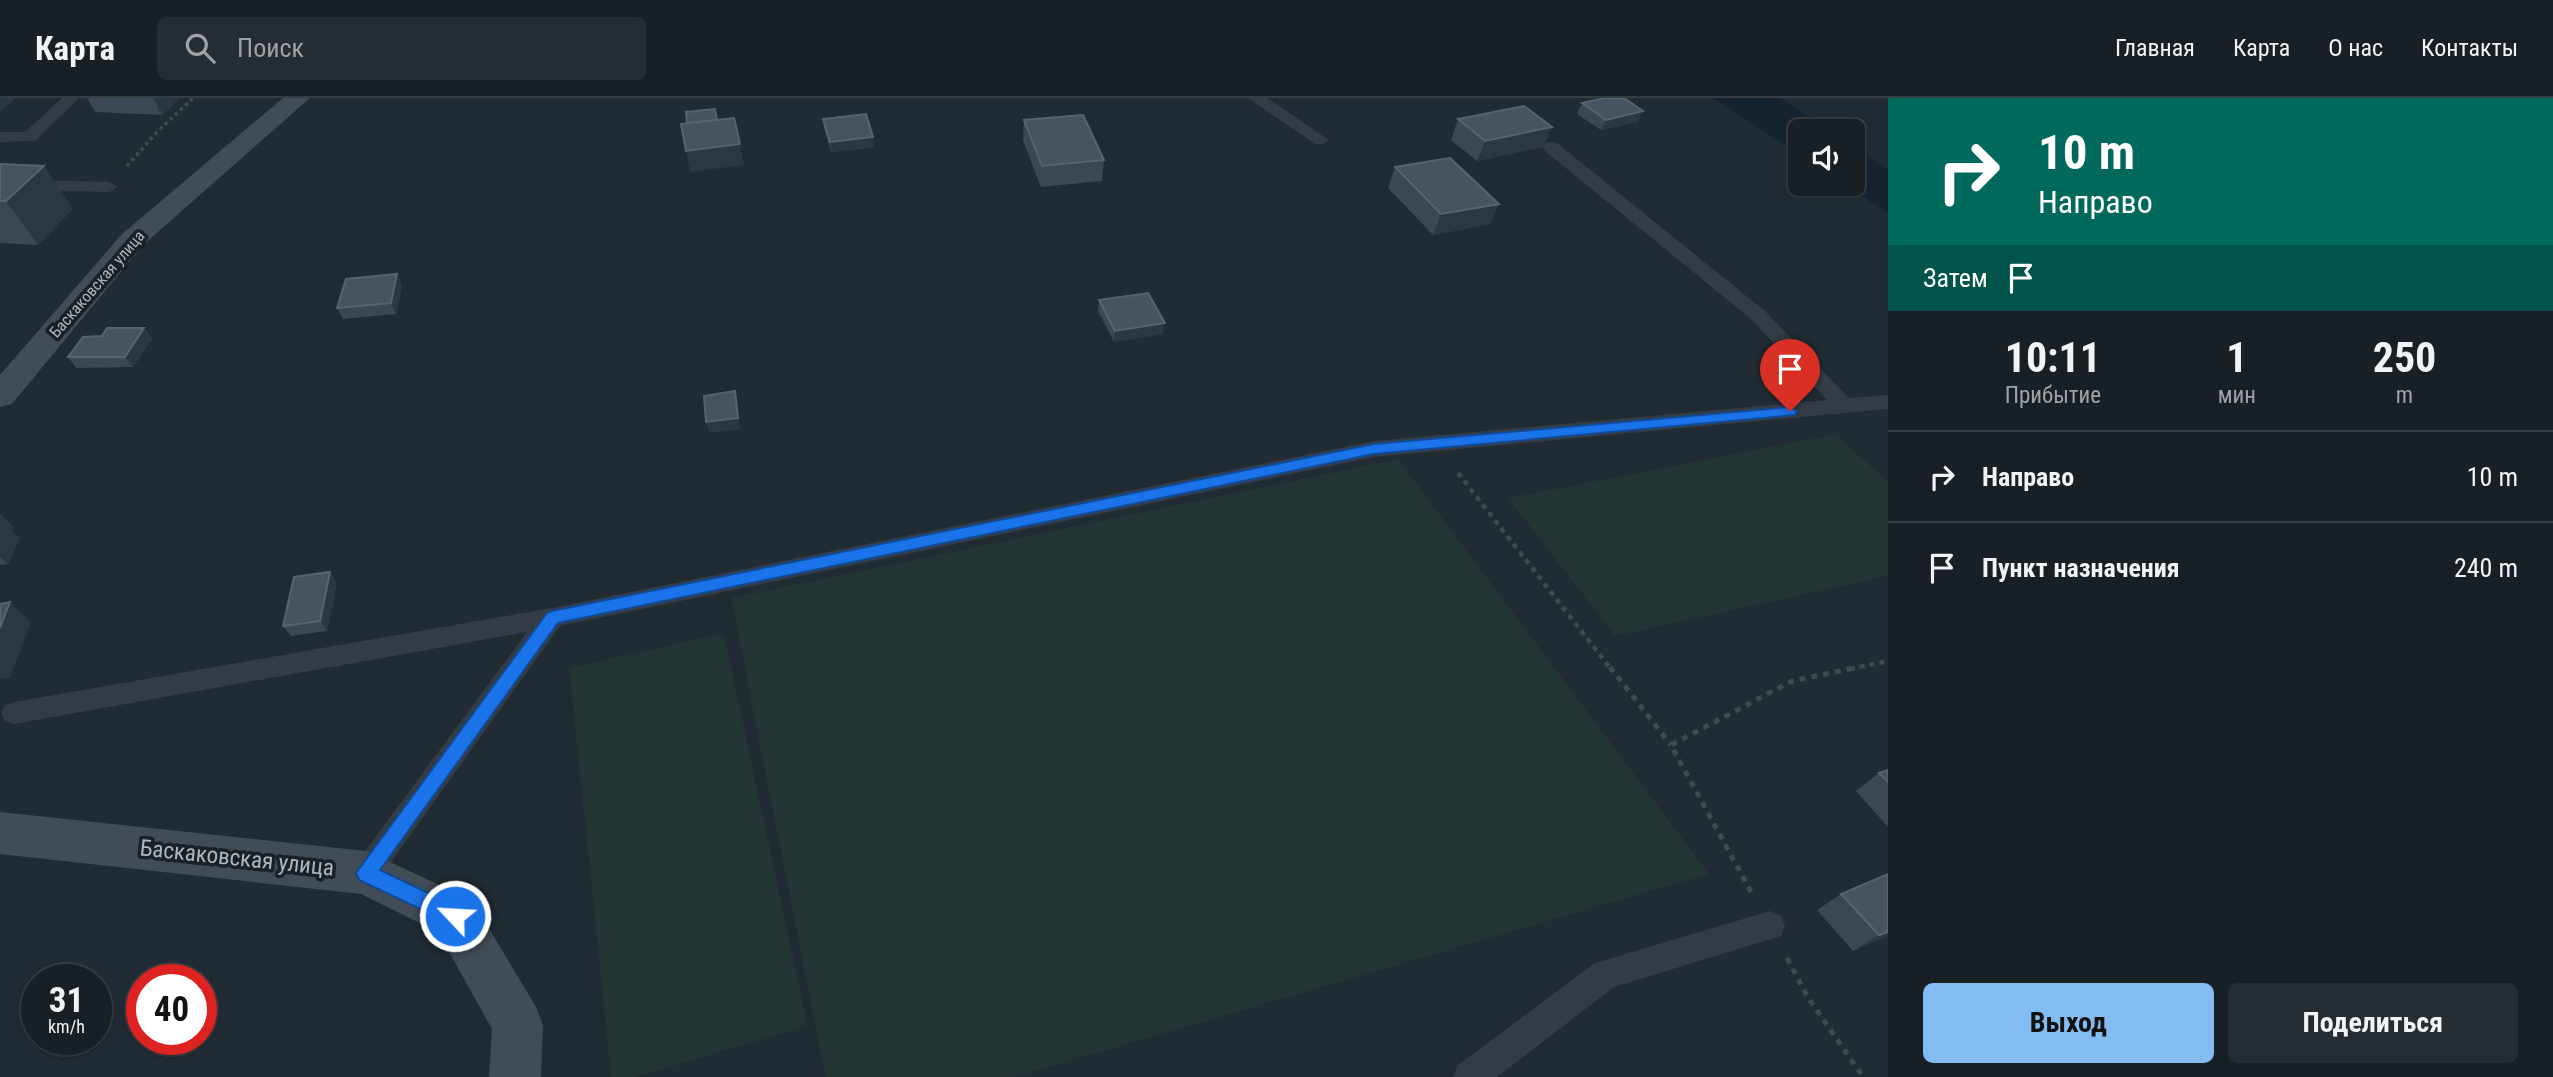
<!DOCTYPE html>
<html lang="ru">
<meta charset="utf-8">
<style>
:root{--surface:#182026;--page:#252d32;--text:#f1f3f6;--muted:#9fa3a7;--line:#363e43;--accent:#83bcf0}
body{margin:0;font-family:"Roboto Condensed",sans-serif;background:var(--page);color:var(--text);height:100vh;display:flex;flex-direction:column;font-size:26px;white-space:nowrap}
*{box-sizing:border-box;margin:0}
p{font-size:23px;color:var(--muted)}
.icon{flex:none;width:38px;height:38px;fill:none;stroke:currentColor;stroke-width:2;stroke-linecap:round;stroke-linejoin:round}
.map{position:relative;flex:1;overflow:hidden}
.drawer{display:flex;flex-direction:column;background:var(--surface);width:665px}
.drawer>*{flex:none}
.top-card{background:#00695c;color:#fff;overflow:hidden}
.tools{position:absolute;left:1788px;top:21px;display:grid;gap:14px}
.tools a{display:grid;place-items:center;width:77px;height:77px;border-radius:10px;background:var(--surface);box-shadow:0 2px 5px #0004,0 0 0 2px var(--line);font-size:35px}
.speed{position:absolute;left:21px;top:866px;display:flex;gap:14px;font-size:35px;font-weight:700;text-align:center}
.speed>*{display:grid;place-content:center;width:91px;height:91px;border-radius:50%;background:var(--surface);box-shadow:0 2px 5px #0004,0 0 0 2px var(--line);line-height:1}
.speed small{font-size:18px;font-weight:400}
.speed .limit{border:10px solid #d22;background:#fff;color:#111}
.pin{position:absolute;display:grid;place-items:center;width:60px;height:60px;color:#fff;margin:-72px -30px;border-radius:50% 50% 50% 0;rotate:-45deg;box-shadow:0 0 7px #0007}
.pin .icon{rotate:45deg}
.me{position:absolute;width:77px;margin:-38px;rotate:295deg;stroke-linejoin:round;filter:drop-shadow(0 0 5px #0008)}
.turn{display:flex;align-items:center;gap:24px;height:147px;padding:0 35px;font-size:32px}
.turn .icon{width:91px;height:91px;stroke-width:2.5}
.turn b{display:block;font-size:49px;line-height:60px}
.then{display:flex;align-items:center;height:66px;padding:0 35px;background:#0003;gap:14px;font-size:26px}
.eta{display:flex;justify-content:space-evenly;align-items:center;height:119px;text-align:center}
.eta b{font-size:42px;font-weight:700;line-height:49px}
.cta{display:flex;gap:14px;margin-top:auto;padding:14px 35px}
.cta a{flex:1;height:80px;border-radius:10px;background:var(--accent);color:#111;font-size:28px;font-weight:700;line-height:80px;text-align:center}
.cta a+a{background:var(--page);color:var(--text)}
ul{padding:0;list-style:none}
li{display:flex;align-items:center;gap:21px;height:91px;padding:0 35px;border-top:2px solid var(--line)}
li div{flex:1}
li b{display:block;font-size:26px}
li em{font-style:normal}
header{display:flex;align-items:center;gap:42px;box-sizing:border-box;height:98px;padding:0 35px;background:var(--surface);border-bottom:2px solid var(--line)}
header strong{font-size:33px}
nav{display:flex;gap:38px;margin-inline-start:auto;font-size:24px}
.search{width:490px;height:63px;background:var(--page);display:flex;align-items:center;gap:18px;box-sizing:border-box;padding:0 24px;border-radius:10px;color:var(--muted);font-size:26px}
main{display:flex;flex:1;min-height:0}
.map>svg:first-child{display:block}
</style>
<header>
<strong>Карта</strong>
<div class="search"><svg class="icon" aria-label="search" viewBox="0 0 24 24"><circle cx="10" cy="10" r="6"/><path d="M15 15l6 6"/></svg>Поиск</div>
<nav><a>Главная</a><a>Карта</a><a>О нас</a><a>Контакты</a></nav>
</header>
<main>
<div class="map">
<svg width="1888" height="979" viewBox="0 0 1888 979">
<rect width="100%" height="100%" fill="#202b33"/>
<g fill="#223434">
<path d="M1836 336 1888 384V478L1615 538 1508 400Z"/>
<path d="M1398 361 1709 776 1015 979H825L731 500Z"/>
<path d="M724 535 808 928 635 979H611L569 570Z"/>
</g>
<g fill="#15232f">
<path d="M1713 0H1780L1830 33H1801V57Z"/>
<path d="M1853 48 1888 72V115L1844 86H1853Z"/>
</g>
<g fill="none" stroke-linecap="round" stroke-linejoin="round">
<path stroke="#3a4d4c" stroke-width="3.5" stroke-dasharray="3.5 3.5" stroke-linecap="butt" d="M127 68 158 33 193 0"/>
<g stroke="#3a4d4c" stroke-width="4.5" stroke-dasharray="5 5" stroke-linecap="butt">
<path d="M1458 375 1611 571"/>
<path d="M1850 571 1888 563"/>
</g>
<g stroke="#3a4d4c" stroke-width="5" stroke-dasharray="6 6" stroke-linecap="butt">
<path d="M1610 569 1671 647"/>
<path d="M1751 794 1671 647 1792 583 1859 569"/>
<path d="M1787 860 1807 898 1863 979"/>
</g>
<g fill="#333c44" fill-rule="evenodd">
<path d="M62 0H79L35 43 0 44V34H25Z"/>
<path d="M1248 0H1267L1329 42 1321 47 1315 46Z"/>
<path d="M1551 44 1557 45 1765 213 1849 300 1888 297V311L1374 359 560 528 376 785 366 789 356 785 351 775 356 765 527 534 14 626 5 623 1 615 5 607 14 604 552 510 1374 343 1827 302 1751 221 1545 53 1543 49 1545 45Z"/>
<path d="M0 81 109 84 118 89 109 94 0 91Z"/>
<path d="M1770 813 1781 818 1785 828 1781 838 1614 889 1497 979H1453L1458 967 1595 865Z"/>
</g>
<g fill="#414c57" fill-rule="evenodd">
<path d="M283 0H310L142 148 12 306 0 309V277L122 136Z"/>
<path d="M0 714 366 753 472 802 536 909 543 927 541 979H489L492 931 438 834 361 796 0 756Z"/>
</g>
</g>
<g fill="#3b4752">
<path d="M87 0H179L162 17 95 14Z"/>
<path d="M1582 5 1638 24 1601 32 1577 16Z"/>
<path d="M823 21 874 49 831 54 824 31Z"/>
<path d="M1458 21 1552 29 1543 49 1477 63 1451 42Z"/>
<path d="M1024 22 1104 62 1102 83 1041 89 1023 43Z"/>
<path d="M0 66 73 111 38 147 0 145Z"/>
<path d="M1395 69 1499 106 1490 126 1433 137 1388 90Z"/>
<path d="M402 187 396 216 343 221 337 210Z"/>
<path d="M1099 202 1163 236 1114 244 1098 213Z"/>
<path d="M144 230 152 241 133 269 76 270 68 259 102 238Z"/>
<path d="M0 416 14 430 12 433 20 440 8 466 0 467Z"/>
<path d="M330 474 337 485 327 533 291 538 283 528Z"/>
<path d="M1888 672V729L1856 693 1879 675Z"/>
<path d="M1888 776V838L1853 853 1817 812 1841 796Z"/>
</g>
<g fill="#2b3741">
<path d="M0 0H16L0 14Z"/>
<path d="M153 0H179L162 17Z"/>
<path d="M1643 13 1638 24 1601 32 1606 22Z"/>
<path d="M1552 29 1543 49 1477 63 1485 43Z"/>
<path d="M873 39 874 49 831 54 830 44Z"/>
<path d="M740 46 744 67 690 74 686 53Z"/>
<path d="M44 68 73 111 38 147 6 103Z"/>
<path d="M1499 106 1490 126 1433 137 1441 116Z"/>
<path d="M397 176 402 187 396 216 391 205Z"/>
<path d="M1165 225 1163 236 1114 244 1115 233Z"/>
<path d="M144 230 152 241 133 269 125 259Z"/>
<path d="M735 293 740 331 709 335 706 324Z"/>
<path d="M0 416 14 430 12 433 20 440 8 466 0 459Z"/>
<path d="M330 474 337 485 327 533 320 523Z"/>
<path d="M10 504 31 524 10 580 0 581V530Z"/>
<path d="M1888 834V838L1853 853 1879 837Z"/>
</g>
<g fill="#47535e" stroke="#57636e" stroke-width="2">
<path d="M1605 0H1624L1643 13 1606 22 1582 5Z"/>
<path d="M1524 8 1552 29 1485 43 1458 21Z"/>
<path d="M715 11 717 22 687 25 686 14Z"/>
<path d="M866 16 873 39 830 44 823 21Z"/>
<path d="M1083 17 1104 62 1042 68 1024 22Z"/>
<path d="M734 20 740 46 686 53 681 26Z"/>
<path d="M1450 60 1499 106 1441 116 1395 69Z"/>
<path d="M0 66 44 68 6 103H0Z"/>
<path d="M397 176 391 205 337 210 346 181Z"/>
<path d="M1148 195 1165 225 1115 233 1099 202Z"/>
<path d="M107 230H144L125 259H68L83 239 102 238Z"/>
<path d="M735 293 738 320 706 324 704 298Z"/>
<path d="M330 474 320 523 283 528 294 479Z"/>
<path d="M10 504 0 530V506Z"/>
<path d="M1888 672V684L1879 675Z"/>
<path d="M1888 776V834L1879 837 1841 796Z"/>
</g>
<path fill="#1a73e8" stroke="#114b97" stroke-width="2" d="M1790 309 1797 313 1795 317 1374 356 558 525 380 772 462 811 465 818 462 824 455 827 448 824 359 782 356 775 547 515 552 513 1374 346Z"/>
<g text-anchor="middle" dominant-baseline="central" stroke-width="7" stroke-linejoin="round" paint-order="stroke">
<g font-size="16" fill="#adb7c1" stroke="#192128">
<text transform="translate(97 186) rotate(-49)">Баскаковская улица</text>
</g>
<g font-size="23" fill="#adb7c1" stroke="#192128">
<text transform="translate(237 760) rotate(6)">Баскаковская улица</text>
</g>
</g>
</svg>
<div class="tools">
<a><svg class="icon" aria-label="sound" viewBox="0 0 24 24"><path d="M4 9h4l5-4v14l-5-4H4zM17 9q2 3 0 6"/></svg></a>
</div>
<div class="speed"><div>31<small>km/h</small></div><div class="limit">40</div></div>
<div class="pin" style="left:1790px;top:313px;background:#d93025"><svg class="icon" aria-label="arrive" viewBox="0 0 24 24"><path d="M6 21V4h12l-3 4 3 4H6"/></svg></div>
<svg class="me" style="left:455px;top:818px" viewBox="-20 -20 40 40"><circle r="17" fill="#1a73e8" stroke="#fff" stroke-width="3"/><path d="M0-11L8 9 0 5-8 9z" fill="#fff"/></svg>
</div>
<section class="drawer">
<div class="top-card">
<div class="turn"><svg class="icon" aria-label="right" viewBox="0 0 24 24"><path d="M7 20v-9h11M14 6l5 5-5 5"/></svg><div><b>10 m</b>Направо</div></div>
<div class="then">Затем<svg class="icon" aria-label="arrive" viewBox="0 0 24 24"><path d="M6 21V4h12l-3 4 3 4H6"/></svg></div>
</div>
<div class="eta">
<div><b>10:11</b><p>Прибытие</p></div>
<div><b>1</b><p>мин</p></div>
<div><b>250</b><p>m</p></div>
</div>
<ul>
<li><svg class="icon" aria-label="right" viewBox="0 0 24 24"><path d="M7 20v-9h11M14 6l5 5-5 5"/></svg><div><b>Направо</b></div><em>10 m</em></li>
<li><svg class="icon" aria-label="arrive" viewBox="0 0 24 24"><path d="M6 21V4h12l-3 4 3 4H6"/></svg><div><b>Пункт назначения</b></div><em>240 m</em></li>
</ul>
<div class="cta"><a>Выход</a><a>Поделиться</a></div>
</section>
</main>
